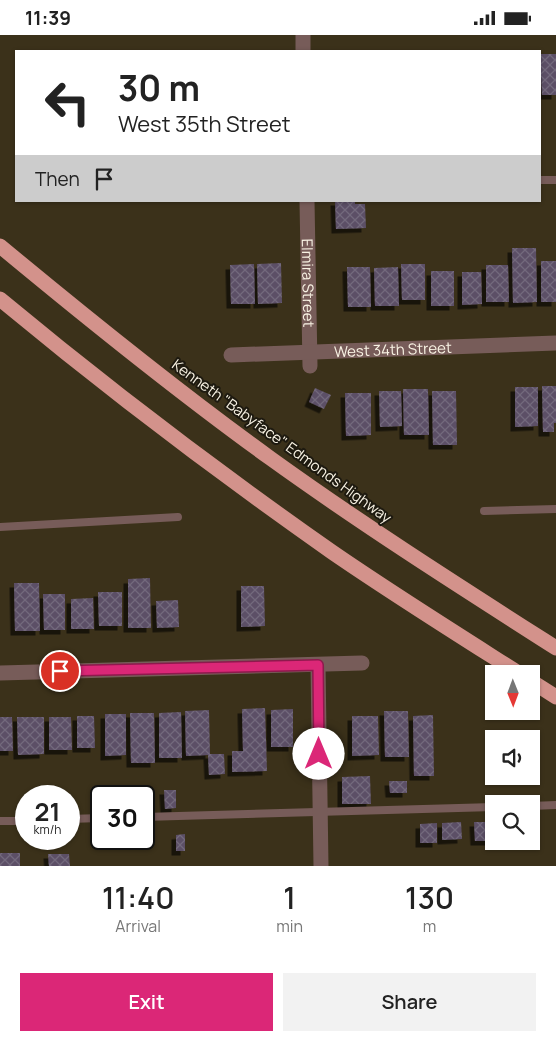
<!DOCTYPE html>
<style>
:root{--surface:#fff;--page:#f2f2f2;--text:#222;--muted:#767676;--accent:#db2777}
body{margin:0;font-family:Manrope,sans-serif;background:var(--page);color:var(--text);height:100vh;display:flex;flex-direction:column;font-size:19px;white-space:nowrap}
*{box-sizing:border-box;margin:0}
p{font-size:16px;color:var(--muted)}
.icon{flex:none;width:28px;height:28px;fill:none;stroke:currentColor;stroke-width:2;stroke-linecap:round;stroke-linejoin:round}
.map{position:relative;height:831px;overflow:hidden}
.details{display:flex;flex-direction:column;background:var(--surface);flex:1}
.details>*{flex:none}
.hud{position:absolute;left:15px;top:15px;width:526px;height:152px;border-radius:0px;box-shadow:0 1px 4px #0004;background:#fff;color:var(--text);overflow:hidden}
.needle{width:32px;rotate:179deg}
.tools{position:absolute;left:485px;top:630px;display:grid;gap:10px}
.tools a{display:grid;place-items:center;width:55px;height:55px;border-radius:0px;background:var(--surface);box-shadow:0 1px 4px #0004;font-size:25px}
.speed{position:absolute;left:15px;top:750px;display:flex;gap:10px;font-size:25px;font-weight:700;text-align:center}
.speed>*{display:grid;place-content:center;width:65px;height:65px;border-radius:50%;background:var(--surface);box-shadow:0 1px 4px #0004;line-height:1}
.speed small{font-size:12px;font-weight:400}
.speed .limit{border:2px solid #111;border-radius:8px;background:#fff;color:#111}
.pin{position:absolute;display:grid;place-items:center;width:42px;height:42px;color:#fff;margin:-21px;border:2px solid #fff;border-radius:50%;box-shadow:0 1px 5px #0007}
.me{position:absolute;width:55px;margin:-28px;rotate:0deg;stroke-linejoin:round;filter:drop-shadow(0 0 4px #0008)}
.turn{display:flex;align-items:center;gap:18px;height:105px;padding:0 20px;font-size:22px}
.turn .icon{width:65px;height:65px;stroke-width:2.5}
.turn b{display:block;font-size:35px;line-height:42px}
.then{display:flex;align-items:center;height:48px;padding:0 20px;background:#0003;gap:10px;font-size:19px}
.eta{display:flex;justify-content:space-evenly;align-items:center;height:85px;text-align:center}
.eta b{font-size:30px;font-weight:600;line-height:35px}
.primary-button{display:flex;gap:10px;margin-top:auto;padding:10px 20px}
.primary-button a{flex:1;height:58px;border-radius:0px;background:var(--accent);color:#fff;font-size:20px;font-weight:600;line-height:58px;text-align:center}
.primary-button a+a{background:var(--page);color:var(--text)}
.status{display:flex;justify-content:space-between;align-items:center;height:35px;padding:0 25px;background:var(--surface);direction:ltr}
.status svg{height:14px;fill:currentColor}
.map>svg:first-child{display:block}
</style>
<div class="status"><b>11:39</b><svg viewBox="0 0 49 12"><path d="M0 12V9h3v3zM5 12V6h3v6zM10 12V3h3v9zM15 12V0h3v12zM26 1h20v11H26zM47 4h2v5h-2z"/></svg></div>
<div class="map">
<svg width="556" height="831" viewBox="0 0 556 831">
<defs>
<pattern id="building-cross-hatch" width="8" height="8" patternUnits="userSpaceOnUse" patternTransform="scale(1.25)"><rect width="8" height="8" fill="#5b4f66"/><path d="M0 0l8 8M0 8l8-8" fill="none" stroke="#73697c"/></pattern>
<filter id="shadow"><feDropShadow dx="-4.5" dy="4.5" stdDeviation="0" flood-color="#0009"/></filter>
</defs>
<rect width="100%" height="100%" fill="#3b311a"/>
<g fill="url(#building-cross-hatch)" filter="url(#shadow)">
<path d="M540 19H556V60H542Z"/>
<path d="M335 166H355V169H365L366 193 336 194Z"/>
<path d="M512 213H536L537 267 513 268Z"/>
<rect x="541" y="226" width="15" height="41"/>
<path d="M281 228 282 268 258 269 257 229Z"/>
<path d="M254 229 255 269H231L230 230Z"/>
<path d="M401 229H425V265H402Z"/>
<path d="M486 230H508L509 267H486Z"/>
<path d="M347 232H370L371 272H348Z"/>
<path d="M398 232 399 271H375L374 233Z"/>
<rect x="431" y="236" width="23" height="35"/>
<path d="M462 237H481L482 269 462 270Z"/>
<path d="M542 351H556V388H554V397H543Z"/>
<path d="M515 352H538V391L515 392Z"/>
<path d="M315 353 331 360 324 374 309 367Z"/>
<path d="M403 354H428L429 400H404Z"/>
<path d="M379 356H401L402 391 380 392Z"/>
<path d="M432 356H456L457 410H433Z"/>
<path d="M345 358H371V400L346 401Z"/>
<path d="M150 543 151 593H128V544Z"/>
<path d="M14 548H39L40 596H15Z"/>
<path d="M241 551H264L265 591 241 592Z"/>
<path d="M98 557H122V591H99Z"/>
<path d="M43 559H65V595H44Z"/>
<path d="M93 563 94 594H71V564Z"/>
<path d="M178 565 179 592 157 593 156 566Z"/>
<path d="M265 673 267 736 232 737V716H243L242 674Z"/>
<path d="M293 674V712H271V675Z"/>
<path d="M209 675 210 719H224L225 739 209 740 208 720 186 721 185 676Z"/>
<path d="M384 676H408L409 722H385Z"/>
<path d="M181 677 182 723H159V678Z"/>
<path d="M130 678H154L155 728H131Z"/>
<path d="M105 679H126V720L105 721Z"/>
<path d="M433 680 434 741H414L413 681Z"/>
<path d="M77 681H94L95 713H77Z"/>
<path d="M352 681H378L379 720 352 721Z"/>
<path d="M0 682H12L13 716H0Z"/>
<path d="M17 682H44V719L18 720Z"/>
<path d="M49 682H71L72 715H49Z"/>
<path d="M370 741 371 769H342V742Z"/>
<path d="M389 746H407V758H390Z"/>
<path d="M164 755H176V773L165 774Z"/>
<path d="M461 787 462 804 442 805V788Z"/>
<path d="M474 787H493L494 806H475Z"/>
<path d="M437 788V808H420V789Z"/>
<path d="M185 799V816H176V800Z"/>
<rect x="0" y="818" width="20" height="13"/>
<path d="M48 819H69L70 831H49Z"/>
</g>
<g fill="none" stroke-linecap="round" stroke-linejoin="round">
<g stroke="#775c59" stroke-width="8">
<path d="M540 145H556"/>
<path d="M484 476 556 474"/>
<path d="M0 492 178 482"/>
<path d="M531 771 556 770"/>
<path d="M144 782 494 772"/>
<path d="M69 784 101 783"/>
<path d="M0 786H26"/>
</g>
<g stroke="#775c59" stroke-width="15">
<path d="M303 0V16"/>
<path id="s1" d="M307 166 310 331"/>
<path id="s2" d="M231 320 556 308"/>
<path d="M318 630 321 831"/>
<path d="M0 638 362 628"/>
</g>
<g stroke="#d3928b" stroke-width="15">
<path d="M0 211C88 284 177 356 270 423 363 490 459 551 556 613"/>
<path d="M0 264C107 353 218 437 332 517 393 559 457 599 520 639"/>
<path d="M531 646 556 662"/>
</g>
</g>
<g fill="none" stroke-linecap="round" stroke-linejoin="round">
<g stroke="#8e194d" stroke-width="12">
<path id="route" d="M60 636 318 630 319 719"/>
</g>
<use href="#route" stroke="#db2777" stroke-width="9"/>
</g>
<g text-anchor="middle" dominant-baseline="central" stroke-width="4" stroke-linejoin="round" paint-order="stroke">
<g font-size="15" fill="#f8f2e3" stroke="#1e1a10">
<text stroke="none"><textPath href="#s1" startOffset="82">Elmira Street</textPath></text>
<text stroke="none"><textPath href="#s2" startOffset="162">West 34th Street</textPath></text>
<text transform="translate(282 406) rotate(36)">Kenneth "Babyface" Edmonds Highway</text>
</g>
</g>
</svg>
<div class="tools">
<a><svg class="needle" viewBox="-14 -14 28 28"><path d="M0-13l5 13h-10z" fill="#e53935"/><path d="M0 13l5-13h-10z" fill="#767676"/></svg></a>
<a><svg class="icon" aria-label="sound" viewBox="0 0 24 24"><path d="M4 9h4l5-4v14l-5-4H4zM17 9q2 3 0 6"/></svg></a>
<a><svg class="icon" aria-label="search" viewBox="0 0 24 24"><circle cx="10" cy="10" r="6"/><path d="M15 15l6 6"/></svg></a>
</div>
<div class="speed"><div>21<small>km/h</small></div><div class="limit">30</div></div>
<div class="pin" style="left:60px;top:636px;background:#d93025"><svg class="icon" aria-label="arrive" viewBox="0 0 24 24"><path d="M6 21V4h12l-3 4 3 4H6"/></svg></div>
<svg class="me" style="left:319px;top:719px" viewBox="-20 -20 40 40"><circle r="19" fill="#fff"/><path d="M0-13L10 11 0 6-10 11z" fill="#db2777"/></svg>
<div class="hud">
<div class="turn"><svg class="icon" aria-label="left" viewBox="0 0 24 24"><path d="M17 20v-9H6M10 6l-5 5 5 5"/></svg><div><b>30 m</b>West 35th Street</div></div>
<div class="then">Then<svg class="icon" aria-label="arrive" viewBox="0 0 24 24"><path d="M6 21V4h12l-3 4 3 4H6"/></svg></div>
</div>
</div>
<section class="details">
<div class="eta">
<div><b>11:40</b><p>Arrival</p></div>
<div><b>1</b><p>min</p></div>
<div><b>130</b><p>m</p></div>
</div>
<div class="primary-button"><a>Exit</a><a>Share</a></div>
</section>
